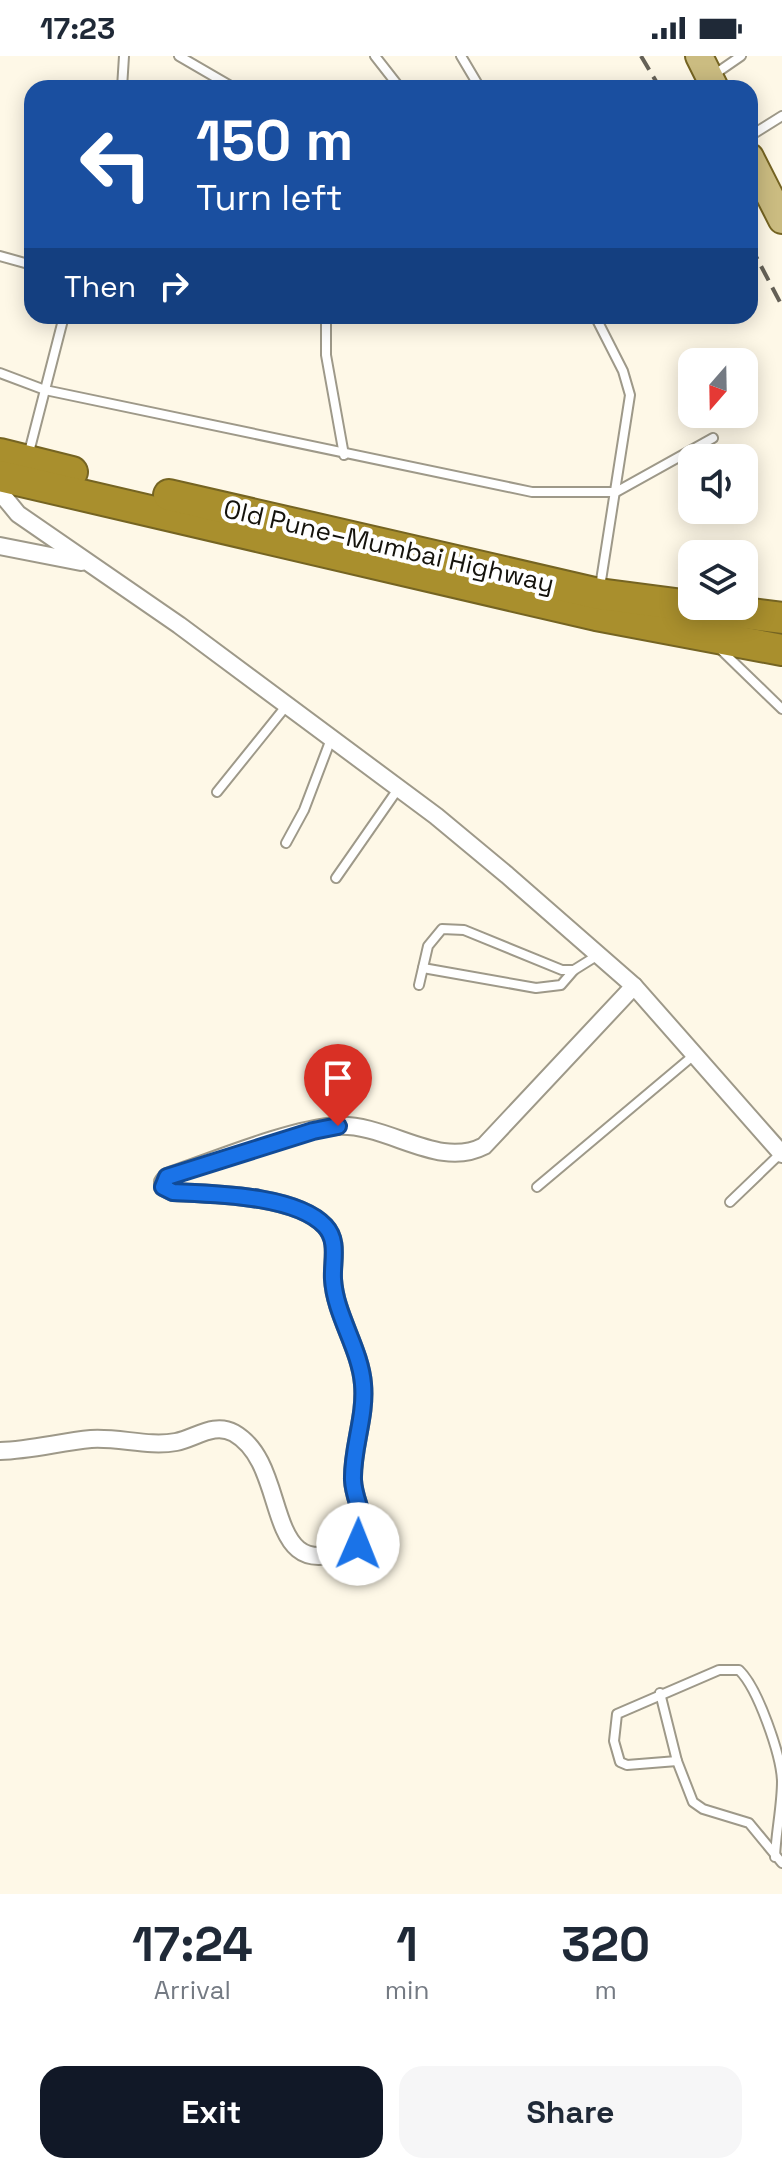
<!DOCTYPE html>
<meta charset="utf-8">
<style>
:root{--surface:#fff;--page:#f6f6f7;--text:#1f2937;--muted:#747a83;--accent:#111827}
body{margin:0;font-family:"Space Grotesk",sans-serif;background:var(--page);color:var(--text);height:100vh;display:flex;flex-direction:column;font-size:30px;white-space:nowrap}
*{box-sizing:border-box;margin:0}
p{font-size:26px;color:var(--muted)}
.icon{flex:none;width:44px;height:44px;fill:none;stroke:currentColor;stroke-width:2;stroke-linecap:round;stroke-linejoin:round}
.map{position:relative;height:1838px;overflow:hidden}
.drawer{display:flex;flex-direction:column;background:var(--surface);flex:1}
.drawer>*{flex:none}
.top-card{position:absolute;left:24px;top:24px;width:734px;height:244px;border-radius:24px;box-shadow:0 4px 20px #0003;background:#1a4fa0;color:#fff;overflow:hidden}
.needle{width:52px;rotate:200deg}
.tools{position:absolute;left:678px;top:292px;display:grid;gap:16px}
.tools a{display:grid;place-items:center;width:80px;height:80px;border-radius:16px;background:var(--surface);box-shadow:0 4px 20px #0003;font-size:40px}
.pin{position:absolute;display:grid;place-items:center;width:68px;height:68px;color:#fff;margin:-82px -34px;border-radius:50% 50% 50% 0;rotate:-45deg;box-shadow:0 0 8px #0007}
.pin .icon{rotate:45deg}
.me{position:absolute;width:88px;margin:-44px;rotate:1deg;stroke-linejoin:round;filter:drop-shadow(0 0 6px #0008)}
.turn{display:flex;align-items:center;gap:28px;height:168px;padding:0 40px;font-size:36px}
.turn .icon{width:104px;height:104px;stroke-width:2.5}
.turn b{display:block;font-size:56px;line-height:68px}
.then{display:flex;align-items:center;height:76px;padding:0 40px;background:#0003;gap:16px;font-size:30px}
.eta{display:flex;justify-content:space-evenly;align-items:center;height:136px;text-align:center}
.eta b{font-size:48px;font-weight:600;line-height:56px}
.button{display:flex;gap:16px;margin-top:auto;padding:16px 40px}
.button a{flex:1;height:92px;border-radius:24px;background:var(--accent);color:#fff;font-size:32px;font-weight:600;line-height:92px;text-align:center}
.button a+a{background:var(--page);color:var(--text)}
.status{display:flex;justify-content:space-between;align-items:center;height:56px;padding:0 40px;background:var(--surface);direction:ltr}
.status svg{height:22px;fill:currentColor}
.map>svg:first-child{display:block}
</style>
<div class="status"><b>17:23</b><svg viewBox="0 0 49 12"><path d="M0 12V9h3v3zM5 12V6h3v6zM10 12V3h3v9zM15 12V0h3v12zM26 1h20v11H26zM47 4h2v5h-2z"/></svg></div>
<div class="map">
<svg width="782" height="1838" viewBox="0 0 782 1838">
<rect width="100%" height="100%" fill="#fef8e7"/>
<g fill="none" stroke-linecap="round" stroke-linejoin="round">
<g stroke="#9e9989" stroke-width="12">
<g id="lane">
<path d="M179 0 234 32"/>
<path d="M375 0 400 32"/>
<path d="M461 0 480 32"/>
<path d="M712 20 741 0"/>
<path d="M122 32 124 0"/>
<path d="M750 80 782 60"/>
<path d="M0 200 32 209"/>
<path d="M326 260V299L344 399"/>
<path d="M595 260 623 315 630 339 600 531"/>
<path d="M0 317 45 334 532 436H616L713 382"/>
<path d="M28 400 64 260"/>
<path d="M719 592 782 653"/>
<path d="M217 736 287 649"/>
<path d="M286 787 304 754 331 683"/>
<path d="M336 822 398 733"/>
<path d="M423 912 536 932 561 929 574 914"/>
<path d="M419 929 428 890 442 873 464 874 562 914H574L598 899"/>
<path d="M537 1131 694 999"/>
<path d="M730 1146 781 1097"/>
<path d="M660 1637 677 1705 693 1746 703 1753 749 1767 782 1807"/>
<path d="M677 1705 627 1709 620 1706 614 1685 617 1658 719 1614H739C758 1632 781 1699 782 1725 782 1750 776 1776 775 1801"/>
</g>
</g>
<g stroke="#9e9989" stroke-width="20">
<g id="street">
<path d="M0 436 18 458 179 569 436 760 507 819 634 930 782 1098"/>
<path d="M0 490 81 506"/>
<path d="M0 1395C31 1394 60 1386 91 1383 119 1381 148 1391 176 1386 196 1382 214 1366 234 1377 294 1411 258 1540 358 1488 371 1466 354 1448 353 1424 352 1392 366 1361 363 1328 360 1292 335 1259 333 1223 332 1204 339 1185 325 1170 296 1139 214 1138 173 1136L163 1131V1126L167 1121C214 1105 290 1073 337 1070 388 1067 438 1114 484 1090L634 930"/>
</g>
</g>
<g stroke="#756422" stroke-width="30">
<g id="primary">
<path d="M699 0 715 32"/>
<path d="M750 101 782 164"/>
</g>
</g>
<g stroke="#756422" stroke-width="34">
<g id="highway">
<path d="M0 398 72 416"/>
<path d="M0 420 596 559 782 594"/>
<path d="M169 439 599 538 782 562"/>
</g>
</g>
<use href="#lane" stroke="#fff" stroke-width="8"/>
<use href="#street" stroke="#fff" stroke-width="16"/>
<use href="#primary" stroke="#cbbc81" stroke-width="26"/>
<use href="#highway" stroke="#a98f2d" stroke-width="30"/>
<g stroke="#656157" stroke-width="4" stroke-dasharray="16 8" stroke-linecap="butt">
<path d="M641 0 660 32"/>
<path d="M750 189 782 250"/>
</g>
</g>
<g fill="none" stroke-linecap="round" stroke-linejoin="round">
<g stroke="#114b97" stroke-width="20">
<path id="route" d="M338 1070 313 1075 167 1121 163 1131 173 1136C214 1138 296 1139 325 1170 339 1185 332 1205 333 1223 335 1259 360 1292 363 1328 366 1361 352 1392 353 1424 354 1448 371 1466 358 1488"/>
</g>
<use href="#route" stroke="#1a73e8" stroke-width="14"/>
</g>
<g text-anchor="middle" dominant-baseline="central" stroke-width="8" stroke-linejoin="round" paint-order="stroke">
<g font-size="26" fill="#15130d" stroke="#fff">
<text transform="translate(389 490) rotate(13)">Old Pune–Mumbai Highway</text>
</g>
</g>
</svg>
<div class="tools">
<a><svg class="needle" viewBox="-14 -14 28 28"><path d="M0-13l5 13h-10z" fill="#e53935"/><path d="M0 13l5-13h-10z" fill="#747a83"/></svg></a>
<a><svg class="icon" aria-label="sound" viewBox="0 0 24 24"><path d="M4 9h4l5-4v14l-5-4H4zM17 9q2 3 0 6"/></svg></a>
<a><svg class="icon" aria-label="layers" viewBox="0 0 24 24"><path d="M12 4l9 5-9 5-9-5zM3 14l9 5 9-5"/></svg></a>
</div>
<div class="pin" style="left:338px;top:1070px;background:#d93025"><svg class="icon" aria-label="arrive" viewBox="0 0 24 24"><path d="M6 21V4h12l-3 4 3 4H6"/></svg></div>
<svg class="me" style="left:358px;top:1488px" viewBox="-20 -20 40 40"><circle r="19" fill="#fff"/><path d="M0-13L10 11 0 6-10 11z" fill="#1a73e8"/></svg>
<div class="top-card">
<div class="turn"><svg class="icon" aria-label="left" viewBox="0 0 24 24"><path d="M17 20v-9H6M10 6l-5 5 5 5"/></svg><div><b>150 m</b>Turn left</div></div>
<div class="then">Then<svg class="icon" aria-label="right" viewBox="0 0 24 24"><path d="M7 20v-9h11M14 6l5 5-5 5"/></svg></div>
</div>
</div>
<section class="drawer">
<div class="eta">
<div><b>17:24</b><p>Arrival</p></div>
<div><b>1</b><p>min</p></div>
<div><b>320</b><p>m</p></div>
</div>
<div class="button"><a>Exit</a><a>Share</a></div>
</section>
